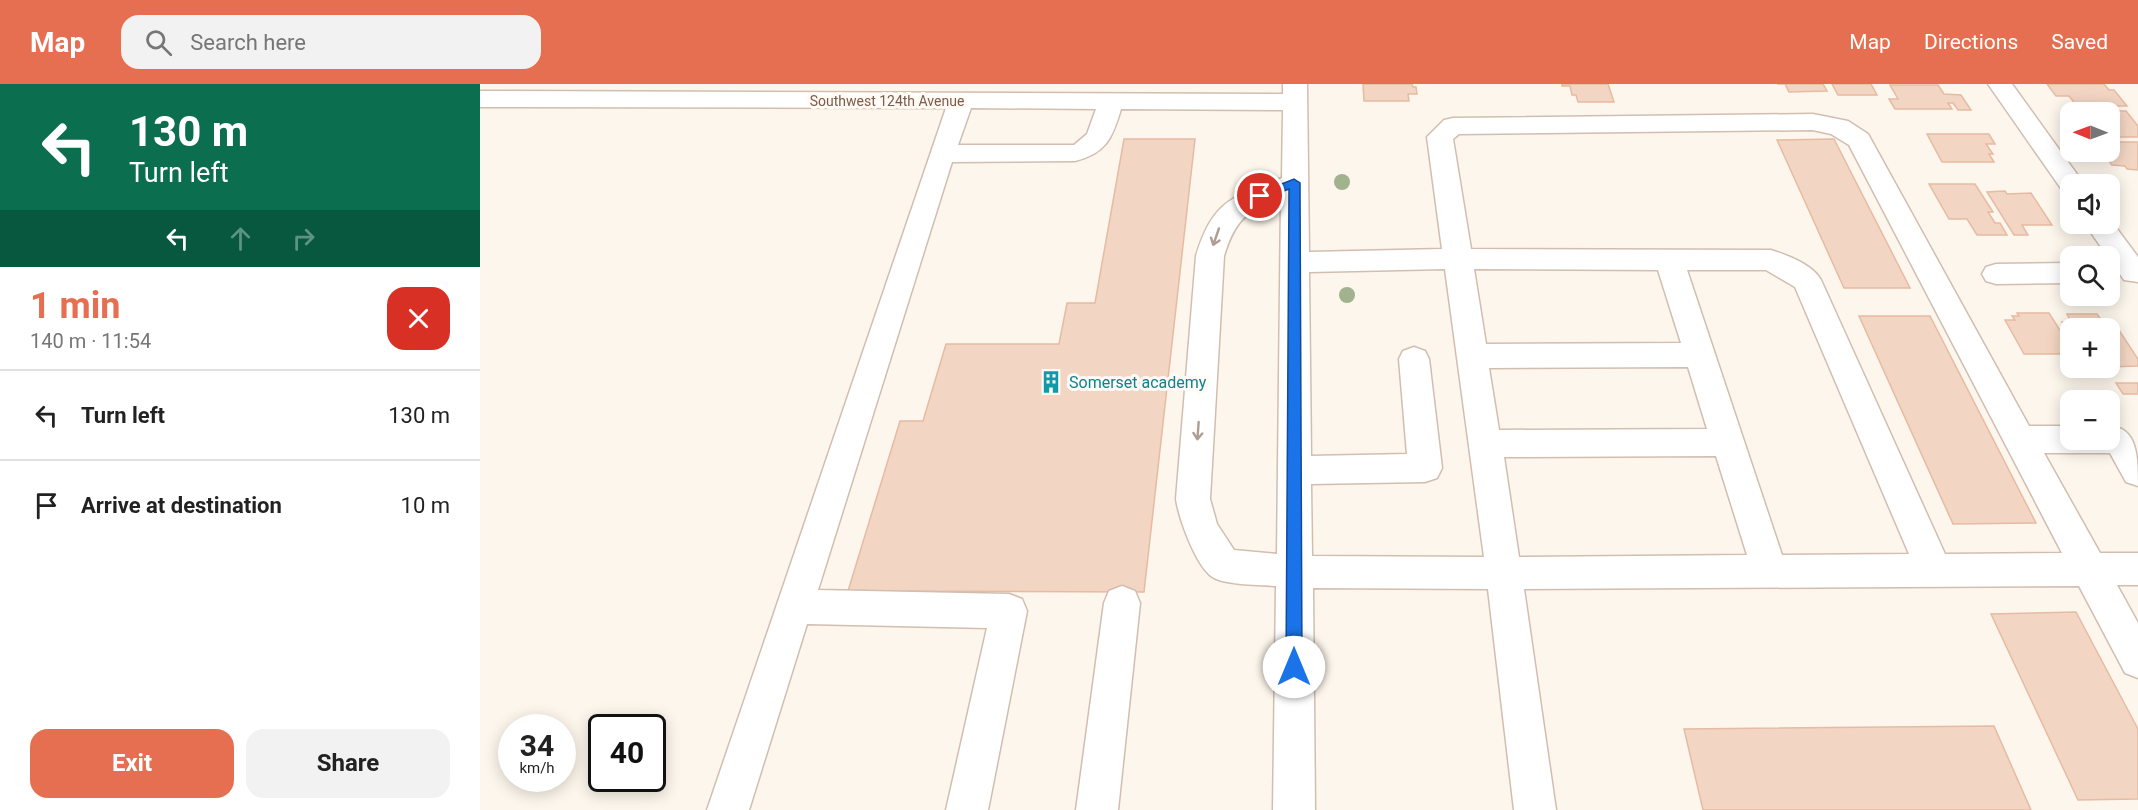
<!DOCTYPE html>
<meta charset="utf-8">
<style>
:root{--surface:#fff;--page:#f2f2f2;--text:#222;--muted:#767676;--line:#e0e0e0;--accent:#e76f51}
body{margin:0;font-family:Roboto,sans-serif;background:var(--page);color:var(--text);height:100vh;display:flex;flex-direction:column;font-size:22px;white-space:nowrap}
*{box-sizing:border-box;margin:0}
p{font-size:20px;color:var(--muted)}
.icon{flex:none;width:33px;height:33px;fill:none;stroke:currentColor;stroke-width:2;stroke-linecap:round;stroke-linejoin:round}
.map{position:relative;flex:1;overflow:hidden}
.sheet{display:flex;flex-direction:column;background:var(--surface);width:480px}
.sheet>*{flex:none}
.top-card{background:#0b6e4f;color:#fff;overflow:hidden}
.needle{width:39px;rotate:271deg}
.controls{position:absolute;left:1580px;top:18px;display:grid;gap:12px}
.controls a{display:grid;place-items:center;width:60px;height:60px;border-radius:12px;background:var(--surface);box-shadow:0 3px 15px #0003;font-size:30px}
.speed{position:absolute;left:18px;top:630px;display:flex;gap:12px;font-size:30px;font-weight:700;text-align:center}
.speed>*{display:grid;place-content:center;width:78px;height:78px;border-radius:50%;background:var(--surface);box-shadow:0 3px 15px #0003;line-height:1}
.speed small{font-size:15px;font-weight:400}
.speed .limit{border:3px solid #111;border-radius:9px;background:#fff;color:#111}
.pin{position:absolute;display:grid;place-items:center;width:51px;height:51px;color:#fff;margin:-26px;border:3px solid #fff;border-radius:50%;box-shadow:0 2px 6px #0007}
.me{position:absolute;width:66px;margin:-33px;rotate:0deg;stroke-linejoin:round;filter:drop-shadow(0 0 4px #0008)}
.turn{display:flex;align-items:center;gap:21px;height:126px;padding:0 30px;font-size:27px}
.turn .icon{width:78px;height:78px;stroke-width:2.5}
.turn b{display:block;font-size:42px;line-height:51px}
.lanes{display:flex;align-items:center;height:57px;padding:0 30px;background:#0003;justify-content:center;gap:30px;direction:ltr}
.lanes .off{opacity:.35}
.round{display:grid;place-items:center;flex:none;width:63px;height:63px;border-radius:18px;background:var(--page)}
.summary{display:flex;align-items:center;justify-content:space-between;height:102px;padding:0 30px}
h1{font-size:36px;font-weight:700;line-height:45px;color:var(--accent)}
.button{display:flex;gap:12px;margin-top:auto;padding:12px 30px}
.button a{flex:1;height:69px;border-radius:18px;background:var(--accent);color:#fff;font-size:24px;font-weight:700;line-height:69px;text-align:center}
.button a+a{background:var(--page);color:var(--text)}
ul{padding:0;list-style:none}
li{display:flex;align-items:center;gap:18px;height:90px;padding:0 30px;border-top:2px solid var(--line)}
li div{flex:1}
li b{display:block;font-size:22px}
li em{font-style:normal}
header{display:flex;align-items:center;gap:36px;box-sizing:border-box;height:84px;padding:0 30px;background:var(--accent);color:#fff}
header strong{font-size:28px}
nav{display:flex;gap:33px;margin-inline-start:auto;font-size:21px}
.search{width:420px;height:54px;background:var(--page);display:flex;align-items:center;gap:15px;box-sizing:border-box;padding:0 21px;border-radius:18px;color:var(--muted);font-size:22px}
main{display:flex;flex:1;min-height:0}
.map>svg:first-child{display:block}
</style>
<header>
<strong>Map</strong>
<div class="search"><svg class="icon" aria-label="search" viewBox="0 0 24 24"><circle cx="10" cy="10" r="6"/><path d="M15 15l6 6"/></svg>Search here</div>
<nav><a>Map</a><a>Directions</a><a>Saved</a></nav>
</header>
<main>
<section class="sheet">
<div class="top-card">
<div class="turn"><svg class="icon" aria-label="left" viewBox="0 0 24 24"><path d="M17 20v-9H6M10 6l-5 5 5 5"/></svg><div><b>130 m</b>Turn left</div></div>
<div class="lanes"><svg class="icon" aria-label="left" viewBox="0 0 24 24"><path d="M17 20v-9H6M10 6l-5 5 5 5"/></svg><svg class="icon off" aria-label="ahead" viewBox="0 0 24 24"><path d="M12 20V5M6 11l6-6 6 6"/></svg><svg class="icon off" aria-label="right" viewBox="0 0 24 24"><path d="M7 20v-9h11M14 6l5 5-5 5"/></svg></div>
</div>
<div class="summary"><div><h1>1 min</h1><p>140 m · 11:54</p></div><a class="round" style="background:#d93025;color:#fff"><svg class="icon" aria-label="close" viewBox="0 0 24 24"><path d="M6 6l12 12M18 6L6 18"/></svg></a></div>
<ul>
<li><svg class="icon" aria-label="left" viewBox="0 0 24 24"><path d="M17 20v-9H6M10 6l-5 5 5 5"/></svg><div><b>Turn left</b></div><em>130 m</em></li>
<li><svg class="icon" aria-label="arrive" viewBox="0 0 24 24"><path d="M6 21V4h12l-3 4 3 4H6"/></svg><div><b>Arrive at destination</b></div><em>10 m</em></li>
</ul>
<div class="button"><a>Exit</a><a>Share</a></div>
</section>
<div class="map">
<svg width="1658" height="726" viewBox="0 0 1658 726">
<rect width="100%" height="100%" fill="#fdf6ec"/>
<g fill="#f3d5c3" stroke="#e6bba3" stroke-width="1.5">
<path d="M883 0H932L933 3H936L937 10H928L929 17H884Z"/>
<path d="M1082 0H1128L1134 18H1098L1096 11H1092L1090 2H1082Z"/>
<path d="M1297 0H1343L1347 7 1309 8 1305 0Z"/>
<path d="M1352 0H1391L1397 11H1358Z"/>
<path d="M1567 0H1624L1629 6H1634L1647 22H1597L1589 12H1576Z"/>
<path d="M1410 1H1458L1464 10 1481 11 1491 26H1478L1473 19H1468L1472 25H1415L1409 15H1418Z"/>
<path d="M1587 27H1646L1658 42V53H1629V28H1590V32Z"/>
<path d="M1447 50H1509L1515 60H1506L1513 70H1509L1514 78H1462Z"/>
<path d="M644 55H715L664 508 368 507 420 337H443L466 260H579L587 219H615Z"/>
<path d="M1354 55 1430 204H1364L1297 56Z"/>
<path d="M1629 58H1658V86L1647 85 1645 82 1632 81 1622 68H1629Z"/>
<path d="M1449 100H1495L1513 128H1508L1515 139H1520L1527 151H1497L1487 135H1469Z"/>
<path d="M1525 107 1527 110 1551 109 1572 141H1542L1548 151H1534L1507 108Z"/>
<path d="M1537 229H1569L1590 262V279L1582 270H1544L1525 236H1535L1532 232H1539Z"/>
<path d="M1587 230H1617L1622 237H1633L1658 275V282L1629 283V244H1590V251L1582 238H1591Z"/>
<path d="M1379 232H1450L1556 439 1473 440Z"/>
<path d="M1636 299H1658V310H1643Z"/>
<path d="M1596 528 1658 645V715L1598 716 1511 530Z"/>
<path d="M1514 642 1551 726H1223L1204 645Z"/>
</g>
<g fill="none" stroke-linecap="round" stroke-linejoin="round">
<g stroke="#d1beb0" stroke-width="3">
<g id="minor">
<path d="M803 0H827L829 168 962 165 947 53 964 36 973 34 1333 30 1368 37 1388 50 1549 342H1590V356H1629V342C1658 343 1658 374 1658 402L1646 398 1630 369H1564L1620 469H1658V501H1637L1658 539V594L1645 589 1599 502 1044 505 1076 726H1034L1008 505 833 504 835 726H793L796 502C781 501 742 501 731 492 715 479 699 435 696 415L716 172C733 117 751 113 802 94L803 26 641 25C632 55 626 69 595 77L472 78 338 506 529 510 542 515 547 527 508 726H466L507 544 327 540 269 726H227L466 24 0 23V7L803 10ZM491 24 616 25 607 50 594 61H478ZM1333 46 1351 50 1369 61 1582 469 1465 470 1341 196C1333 181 1307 171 1291 166L991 165 973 55 979 50ZM801 114 797 470 754 466 737 440 730 415 744 172C755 136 766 127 801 114ZM965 185 1004 473 832 472 831 400 945 398 957 394 962 384 949 275 945 267 934 263 923 267 919 275 927 370 831 372 829 188ZM994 185 1178 186 1201 259 1006 260ZM1207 186H1286L1315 203 1429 470 1302 471ZM1208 283 1227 345 1019 346 1009 284ZM1236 372 1267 471 1039 473 1024 373Z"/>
<path d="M1508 0H1532L1604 100H1590V109L1582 106Z"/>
<path d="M1629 134 1658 173V198L1644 196 1605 140H1629Z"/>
<path d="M1590 179V199L1516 200 1506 197 1502 190 1506 183 1516 180Z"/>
<path d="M642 502 655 507 660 519 638 726H596L624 519 629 507Z"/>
</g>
</g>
<use href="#minor" fill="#fff" fill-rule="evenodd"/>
</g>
<g fill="#a0b28e">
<circle cx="862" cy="98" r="8"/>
<circle cx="867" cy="211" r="8"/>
</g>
<defs><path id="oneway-shaft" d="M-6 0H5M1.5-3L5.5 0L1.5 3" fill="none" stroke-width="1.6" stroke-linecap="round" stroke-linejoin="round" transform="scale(1.5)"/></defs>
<g stroke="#af9d94">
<use href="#oneway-shaft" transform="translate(736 153) rotate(109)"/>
<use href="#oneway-shaft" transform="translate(718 347) rotate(94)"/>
</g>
<path fill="#1a73e8" stroke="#114b97" stroke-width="1.5" d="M814 95 820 99 822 583 820 589 814 591 809 589 806 583 809 105 780 116 774 112 776 110Z"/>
<defs>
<g id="building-bare" transform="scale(1.8)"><path d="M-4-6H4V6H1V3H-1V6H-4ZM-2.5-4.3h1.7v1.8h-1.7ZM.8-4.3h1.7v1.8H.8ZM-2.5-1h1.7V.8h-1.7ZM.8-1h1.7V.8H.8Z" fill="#0f9aa8" stroke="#fffaf3" stroke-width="2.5" paint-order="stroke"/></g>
</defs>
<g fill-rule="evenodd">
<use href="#building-bare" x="571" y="298"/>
</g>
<g text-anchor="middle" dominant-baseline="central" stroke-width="6" stroke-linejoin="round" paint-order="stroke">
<g font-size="14" fill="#7a5c4d" stroke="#fffaf3">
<text x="407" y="17">Southwest 124th Avenue</text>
</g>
<g font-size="16" fill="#0d838f" stroke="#fffaf3" text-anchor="start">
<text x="589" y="298">Somerset academy</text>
</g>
</g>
</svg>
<div class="controls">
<a><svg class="needle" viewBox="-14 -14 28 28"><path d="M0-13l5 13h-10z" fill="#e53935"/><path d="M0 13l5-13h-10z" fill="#767676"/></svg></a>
<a><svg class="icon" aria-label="sound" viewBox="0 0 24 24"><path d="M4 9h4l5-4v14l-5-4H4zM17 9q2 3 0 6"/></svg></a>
<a><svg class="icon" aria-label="search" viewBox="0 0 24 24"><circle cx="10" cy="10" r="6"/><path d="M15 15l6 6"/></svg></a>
<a>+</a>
<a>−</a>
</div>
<div class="speed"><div>34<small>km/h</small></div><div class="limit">40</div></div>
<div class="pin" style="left:780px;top:112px;background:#d93025"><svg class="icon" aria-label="arrive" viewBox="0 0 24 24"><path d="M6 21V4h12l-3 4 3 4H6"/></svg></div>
<svg class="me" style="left:814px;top:583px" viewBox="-20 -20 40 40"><circle r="19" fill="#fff"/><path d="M0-13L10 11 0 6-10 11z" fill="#1a73e8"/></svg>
</div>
</main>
